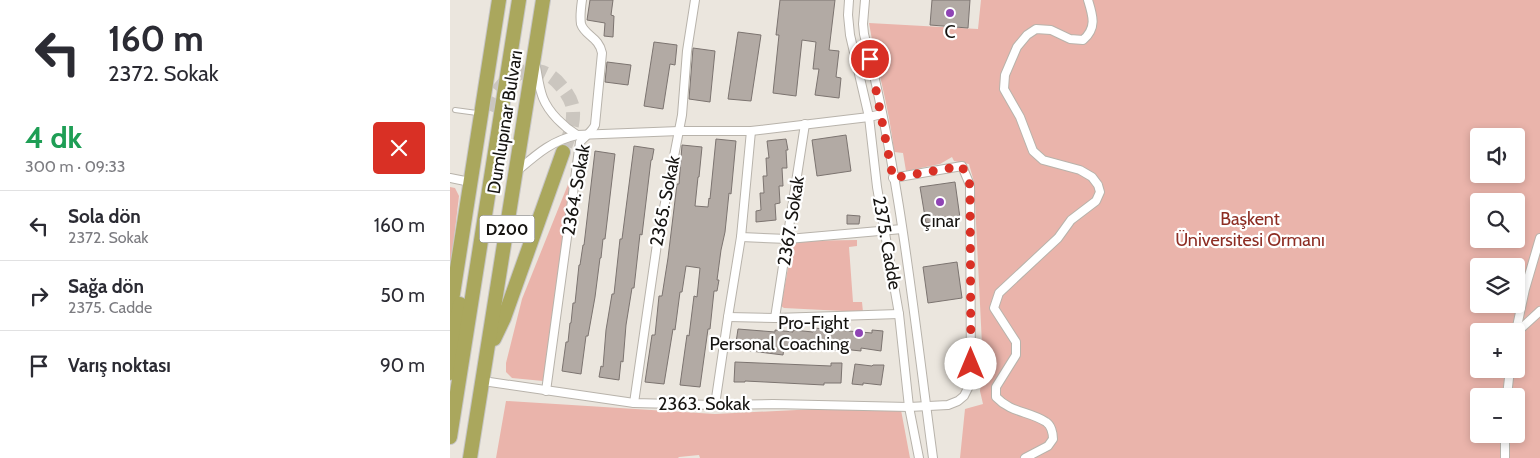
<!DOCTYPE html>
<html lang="tr">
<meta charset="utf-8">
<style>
:root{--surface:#fff;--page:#f2f2f3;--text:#2b2b33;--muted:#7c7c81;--line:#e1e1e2}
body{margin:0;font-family:Cabin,sans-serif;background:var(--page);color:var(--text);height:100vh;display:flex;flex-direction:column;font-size:19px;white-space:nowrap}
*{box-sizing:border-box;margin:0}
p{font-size:16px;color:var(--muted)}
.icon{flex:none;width:28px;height:28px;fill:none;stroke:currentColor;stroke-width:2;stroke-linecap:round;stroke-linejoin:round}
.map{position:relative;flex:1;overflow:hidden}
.sheet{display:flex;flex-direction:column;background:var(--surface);width:450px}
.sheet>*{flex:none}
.guide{background:#fff;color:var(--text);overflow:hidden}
.buttons{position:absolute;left:1020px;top:128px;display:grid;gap:10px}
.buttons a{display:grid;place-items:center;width:55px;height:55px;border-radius:5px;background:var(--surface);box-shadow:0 2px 8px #0003;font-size:25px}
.pin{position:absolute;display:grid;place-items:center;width:42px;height:42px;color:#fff;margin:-21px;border:2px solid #fff;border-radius:50%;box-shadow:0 1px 5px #0007}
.me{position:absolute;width:55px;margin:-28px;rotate:0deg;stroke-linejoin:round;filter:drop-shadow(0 0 4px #0008)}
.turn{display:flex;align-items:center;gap:18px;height:105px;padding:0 25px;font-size:22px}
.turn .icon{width:65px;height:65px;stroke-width:2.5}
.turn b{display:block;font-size:35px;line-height:42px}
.round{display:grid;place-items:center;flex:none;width:52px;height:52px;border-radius:5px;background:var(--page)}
.overview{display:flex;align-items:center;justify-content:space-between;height:85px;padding:0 25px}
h1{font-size:30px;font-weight:700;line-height:38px;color:#1e9e55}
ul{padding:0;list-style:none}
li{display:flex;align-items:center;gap:15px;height:70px;padding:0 25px;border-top:1px solid var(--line)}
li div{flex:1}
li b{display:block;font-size:19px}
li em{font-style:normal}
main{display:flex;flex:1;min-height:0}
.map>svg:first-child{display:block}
</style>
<main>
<section class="sheet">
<div class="guide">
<div class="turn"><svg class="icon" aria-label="left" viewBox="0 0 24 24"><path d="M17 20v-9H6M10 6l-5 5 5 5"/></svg><div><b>160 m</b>2372. Sokak</div></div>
</div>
<div class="overview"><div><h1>4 dk</h1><p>300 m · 09:33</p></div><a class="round" style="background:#d93025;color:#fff"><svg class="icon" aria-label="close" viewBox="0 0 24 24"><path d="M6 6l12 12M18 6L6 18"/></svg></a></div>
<ul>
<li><svg class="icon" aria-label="left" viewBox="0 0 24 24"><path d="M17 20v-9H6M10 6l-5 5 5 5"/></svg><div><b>Sola dön</b><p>2372. Sokak</p></div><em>160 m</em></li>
<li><svg class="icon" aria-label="right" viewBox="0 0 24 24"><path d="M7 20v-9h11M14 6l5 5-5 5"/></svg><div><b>Sağa dön</b><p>2375. Cadde</p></div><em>50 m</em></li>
<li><svg class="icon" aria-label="arrive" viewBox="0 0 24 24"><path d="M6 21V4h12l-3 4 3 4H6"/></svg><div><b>Varış noktası</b></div><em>90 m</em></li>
</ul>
</section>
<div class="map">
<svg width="1090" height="458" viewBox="0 0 1090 458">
<rect width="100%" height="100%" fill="#ebe6de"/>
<g fill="#eab4ab" fill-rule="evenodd">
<path d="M531 0H1090V458H510L515 409 533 404 530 391 533 365 524 182 519 164 504 161 502 157 490 164 456 171 453 153 444 152C440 109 426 66 419 23L528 29ZM1029 136H1066V174H1029ZM1029 201H1066V239H1029ZM1029 266H1066V304H1029ZM1029 331H1066V369H1029ZM1029 396H1066V434H1029Z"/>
<path d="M123 172 93 381 62 378 56 372V363L72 299Z"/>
<path d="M0 187 5 188 9 196 0 272Z"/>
<path d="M407 240V246L399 247 403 302H412L413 312 334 308 331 306 343 241Z"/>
<path d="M56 401 265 414 446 405 451 410 460 458H250L249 455 229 457 228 458H46Z"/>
</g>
<g fill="#b2aaa4" stroke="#7c7470">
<path d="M140 0H163L161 15 164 16 163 37 154 36 155 23 137 20Z"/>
<path d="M330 0H385L379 50 389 51 386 77 391 78 389 98 365 95 369 69H363L366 42 352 40 346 96 323 93 329 35H326Z"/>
<path d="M482 0H520L518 28 480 25Z"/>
<path d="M288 32 311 35 301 101 278 99Z"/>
<path d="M204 42 227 45 225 65 220 64 213 109 194 106Z"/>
<path d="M243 48 265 51 260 102 239 99Z"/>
<path d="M157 62 181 65 178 85 155 82Z"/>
<path d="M396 135 401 171 367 176 362 140Z"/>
<path d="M266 139 286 141 281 194 279 193 275 232 271 250 267 280H269L267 291H264L260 329H258L250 387 230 385 237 335 239 336 244 296 247 297 250 268 236 266 232 292H230L225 330 223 329 214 384 195 382 202 335H205L209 296H212L218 258 227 184H229L232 145 252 147 249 177H248L245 206 258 207 259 198 260 199Z"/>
<path d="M336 139 338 150H336L337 168H332L333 186H329L330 203 325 204 326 220 306 222V211L311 210 310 193H314L313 176H317L316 158H319L317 141Z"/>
<path d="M184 146 204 149 202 160H201L192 235 190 234 184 288H182L176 325 173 362 171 361 169 380 149 377 151 366 153 367 156 330 162 294H164L170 239H172Z"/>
<path d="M145 151 165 154 155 239H153L151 258H150L145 297 138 336H136L131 374 112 371 116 342H118L120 323H121L123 303H125L129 265H130L133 245H134Z"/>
<path d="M505 182 510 218 476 223 470 187Z"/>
<path d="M397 215 410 216 409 224H397Z"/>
<path d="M507 262 512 298 478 303 473 267Z"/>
<path d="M364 328 422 333V330L433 331 431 351 411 348V351L392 349 391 351 352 347V351L334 348 333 355 285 349 288 329 325 332V330L343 332V330L363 332Z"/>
<path d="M285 362 381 366V363H392L391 383H374V385L295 381V382H284Z"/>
<path d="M405 364 422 366 423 365H434L431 385 413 383V385L402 384Z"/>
</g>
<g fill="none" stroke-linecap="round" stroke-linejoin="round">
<path stroke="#cbc6bf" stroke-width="14" stroke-dasharray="14 7" stroke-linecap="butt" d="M38 110C41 103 44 95 49 89 67 67 93 63 111 86 117 93 123 102 123 111 124 125 118 139 113 152"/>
<g stroke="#b8b3ab" stroke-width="6">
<path id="lane" d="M5 110 27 113"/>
</g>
<g stroke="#b8b3ab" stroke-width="10">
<g id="street">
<path d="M399 0 398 15 400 35 419 117 427 187 449 314 459 407 469 458"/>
<path d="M415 0 413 24 414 34C450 173 464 317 483 458"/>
<path d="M86 67C88 77 89 88 93 98 99 113 114 127 127 135"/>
<path d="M67 171C87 154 101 141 127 135L229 131H301L419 117 432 114"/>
<path d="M0 178 20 182"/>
<path d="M291 237 338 239 452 229"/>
<path d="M278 317 325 318 449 314"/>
<path d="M325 318 355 124"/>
<path d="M1066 331 1075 289 1090 238"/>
<path d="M1066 333 1090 311"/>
<path d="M33 381 184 403 265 405 323 404 459 407 498 405 508 401 514 396 521 382 520 185 512 166 443 178"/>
<path d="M96 391 130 142C135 136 142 132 145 125L152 53C149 37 135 36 131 24 130 18 131 7 132 0"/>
<path d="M1057 396 1060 369"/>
<path d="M184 403 207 244 232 115 237 51 245 0"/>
<path d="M265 405 278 317 291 237 301 131"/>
<path d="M1055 434V458"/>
<path d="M575 458 598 446 603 439C603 433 601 425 596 422 579 411 561 413 546 397V387L566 355V342L544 308 549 293 608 238 621 220 646 201 650 192 648 185 642 177 630 170 593 160 583 151 570 117 554 89 555 75 567 47 577 35 586 29 601 30 620 39 633 40C647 28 643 16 638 0"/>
</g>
</g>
<g stroke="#c7c6c6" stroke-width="16">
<g id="highway">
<path d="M0 313 49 0"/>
<path d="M44 339 54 318 113 152"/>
<path d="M0 373 2 344 10 304"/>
<path d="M0 437 69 0"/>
<path d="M20 458 93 0"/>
</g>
</g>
<use href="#lane" stroke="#fff" stroke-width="4"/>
<use href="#street" stroke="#fff" stroke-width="8"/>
<use href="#highway" stroke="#aaa75d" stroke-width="14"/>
</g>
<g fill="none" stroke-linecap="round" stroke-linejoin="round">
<path stroke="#d93025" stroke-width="9" stroke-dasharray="0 16.2" d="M420 59 443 178 512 166 520 185 521 364"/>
</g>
<g fill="#8f44b5" stroke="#fff" stroke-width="2">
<circle cx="500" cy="13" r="5"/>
<circle cx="490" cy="202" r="5"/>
<circle cx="409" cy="333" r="5"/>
</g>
<g text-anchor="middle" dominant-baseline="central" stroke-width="4.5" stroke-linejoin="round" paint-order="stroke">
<rect fill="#fff" stroke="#5b5a58" stroke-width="1" x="29.5" y="215.5" width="55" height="27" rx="4"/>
<g font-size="16" font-weight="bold" fill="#151310">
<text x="57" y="229">D200</text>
</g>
<g font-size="18" fill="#151310" stroke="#fff">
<text x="500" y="32">C</text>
<text x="490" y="221">Çınar</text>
<text x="399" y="323" text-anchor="end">Pro-Fight<tspan x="399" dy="21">Personal Coaching</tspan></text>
</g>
<g font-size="18" fill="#151310" stroke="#fff">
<text transform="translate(55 122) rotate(-81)">Dumlupınar Bulvarı</text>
<text transform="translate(126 190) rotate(-80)">2364. Sokak</text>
<text transform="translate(215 201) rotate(-79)">2365. Sokak</text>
<text transform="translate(341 221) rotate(-81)">2367. Sokak</text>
<text transform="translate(437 243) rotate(80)">2375. Cadde</text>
<text x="254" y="404">2363. Sokak</text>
</g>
<g font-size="18" fill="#8d2d23" stroke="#fff">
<text x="800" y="219">Başkent<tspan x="800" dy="21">Üniversitesi Ormanı</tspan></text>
</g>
</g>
</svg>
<div class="buttons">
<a><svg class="icon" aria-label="sound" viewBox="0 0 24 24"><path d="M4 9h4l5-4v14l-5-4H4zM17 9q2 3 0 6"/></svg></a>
<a><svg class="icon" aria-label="search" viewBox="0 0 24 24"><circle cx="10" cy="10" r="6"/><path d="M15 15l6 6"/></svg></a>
<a><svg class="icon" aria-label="layers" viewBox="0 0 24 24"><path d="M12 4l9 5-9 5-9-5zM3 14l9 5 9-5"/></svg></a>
<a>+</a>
<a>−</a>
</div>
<div class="pin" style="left:420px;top:59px;background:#d93025"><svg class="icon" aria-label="arrive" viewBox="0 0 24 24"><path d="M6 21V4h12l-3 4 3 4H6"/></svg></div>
<svg class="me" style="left:521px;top:364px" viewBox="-20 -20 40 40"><circle r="19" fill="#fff"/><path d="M0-13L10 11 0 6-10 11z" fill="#d93025"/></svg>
</div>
</main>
